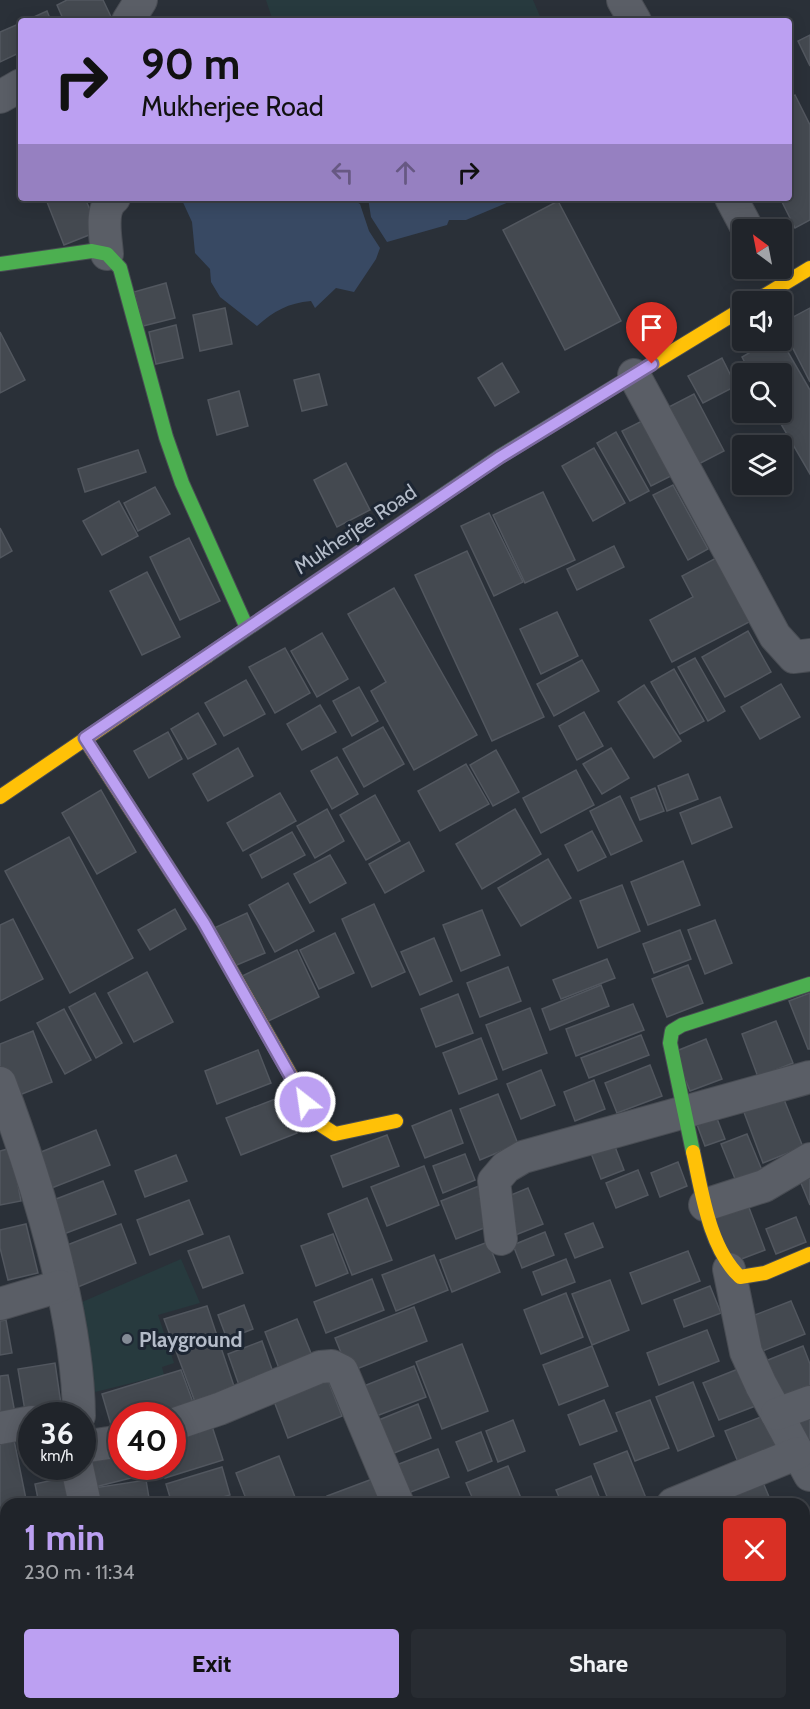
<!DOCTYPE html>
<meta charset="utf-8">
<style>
:root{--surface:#20242a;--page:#282c32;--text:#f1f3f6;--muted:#a2a4a8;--line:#3d4147;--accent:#bca0f2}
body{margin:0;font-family:Cabin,sans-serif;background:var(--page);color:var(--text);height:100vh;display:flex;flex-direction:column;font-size:22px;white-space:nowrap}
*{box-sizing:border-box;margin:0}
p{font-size:20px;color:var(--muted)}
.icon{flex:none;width:33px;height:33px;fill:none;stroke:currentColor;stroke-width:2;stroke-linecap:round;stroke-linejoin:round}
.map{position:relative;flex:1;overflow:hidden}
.sheet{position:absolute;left:0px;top:1498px;width:810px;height:212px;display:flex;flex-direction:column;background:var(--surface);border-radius:18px 18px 0 0;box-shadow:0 3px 15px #0003,0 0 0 2px var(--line)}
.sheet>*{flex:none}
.hud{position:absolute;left:18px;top:18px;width:774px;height:183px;border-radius:6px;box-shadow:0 3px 15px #0003,0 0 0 2px var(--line);background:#bca0f2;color:#111;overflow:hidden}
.needle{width:39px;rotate:328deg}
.fabs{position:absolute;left:732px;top:219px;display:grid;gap:12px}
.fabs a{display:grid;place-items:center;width:60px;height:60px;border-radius:6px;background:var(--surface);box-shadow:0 3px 15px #0003,0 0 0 2px var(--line);font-size:30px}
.speed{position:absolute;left:18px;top:1402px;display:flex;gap:12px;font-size:30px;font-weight:700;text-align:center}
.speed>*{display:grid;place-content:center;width:78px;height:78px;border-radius:50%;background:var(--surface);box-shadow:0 3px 15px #0003,0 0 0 2px var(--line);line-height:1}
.speed small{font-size:15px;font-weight:400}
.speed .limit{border:9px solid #d22;background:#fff;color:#111}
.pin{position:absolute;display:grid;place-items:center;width:51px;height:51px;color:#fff;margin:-62px -26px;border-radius:50% 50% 50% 0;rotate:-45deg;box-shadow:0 0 6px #0007}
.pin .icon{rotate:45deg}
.me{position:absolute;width:66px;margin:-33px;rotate:330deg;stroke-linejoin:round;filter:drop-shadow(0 0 4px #0008)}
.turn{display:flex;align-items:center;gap:21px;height:126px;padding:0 24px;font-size:27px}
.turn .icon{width:78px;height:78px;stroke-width:2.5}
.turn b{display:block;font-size:42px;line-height:51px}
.lanes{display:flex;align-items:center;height:57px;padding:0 24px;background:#0003;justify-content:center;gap:30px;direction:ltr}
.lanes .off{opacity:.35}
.round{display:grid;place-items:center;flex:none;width:63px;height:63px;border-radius:6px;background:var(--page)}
.headline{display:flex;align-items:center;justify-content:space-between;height:102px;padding:0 24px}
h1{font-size:36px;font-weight:700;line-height:45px;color:var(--accent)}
.button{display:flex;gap:12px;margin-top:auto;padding:12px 24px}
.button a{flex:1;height:69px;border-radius:6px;background:var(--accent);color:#111;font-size:24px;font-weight:700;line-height:69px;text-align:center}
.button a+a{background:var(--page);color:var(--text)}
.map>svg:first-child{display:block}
</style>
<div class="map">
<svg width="810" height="1709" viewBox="0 0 810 1709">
<rect width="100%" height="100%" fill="#2a3038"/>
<g fill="#273a3e">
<path d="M266 0H533L542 21H273Z"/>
<path d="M181 1259 200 1303 158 1315 174 1363 162 1367 164 1375 95 1392 82 1302Z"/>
</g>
<g fill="#384963">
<path d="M181 198H350L360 204 369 231 380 248 376 259 354 292 336 288 315 308 311 301C288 303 274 311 257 326L220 297 211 282 210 269 195 253 192 222Z"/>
<path d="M368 198H518L466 220H449L447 225 387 242 371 217Z"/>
</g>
<g fill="#444950" stroke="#52575f" stroke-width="1.5">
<path d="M67 0H103L113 21H64L57 5Z"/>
<path d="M47 11 51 21H25Z"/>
<path d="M21 23V52L0 62V32Z"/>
<path d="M810 35V66L798 41Z"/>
<path d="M795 95 810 125V220L795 228 780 198H789V99Z"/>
<path d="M56 198H85L99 231 64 245 47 202Z"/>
<path d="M558 201 621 321 565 350 503 230Z"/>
<path d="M166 283 175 318 143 326 134 292Z"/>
<path d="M225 308 232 344 200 351 193 315Z"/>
<path d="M810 308V382L782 327V323Z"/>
<path d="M176 325 183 358 156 364 149 332Z"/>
<path d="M0 332 25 380 0 393Z"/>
<path d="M771 340H781L810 390V474L774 412H782V374H751L742 357Z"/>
<path d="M722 358 736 386 703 403 688 376Z"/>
<path d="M502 363 519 392 495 406 478 378Z"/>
<path d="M319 374 327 405 302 411 294 380Z"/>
<path d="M239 391 248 426 217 435 208 400Z"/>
<path d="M694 394 724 451 691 468 661 411Z"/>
<path d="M642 421 671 476 651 486 622 431Z"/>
<path d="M616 432 649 491 630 501 597 443Z"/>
<path d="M594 448 625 503 593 521 562 466Z"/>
<path d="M138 450 146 472 85 492 78 469Z"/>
<path d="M346 463 370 510 337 527 314 480Z"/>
<path d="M673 485 708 549 688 560 653 495Z"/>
<path d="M155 487 170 514 138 531 124 503Z"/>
<path d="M543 492 575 560 525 583 493 515Z"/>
<path d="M119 501 138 536 102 555 83 521Z"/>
<path d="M489 513 523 582 494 596 461 526Z"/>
<path d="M0 528 12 551 0 558Z"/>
<path d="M189 538 220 601 180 620 150 557Z"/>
<path d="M614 546 624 567 577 590 567 569Z"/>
<path d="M467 551 544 717 492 741 415 575Z"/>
<path d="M720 556 753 620 672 662 650 620 693 597 682 576Z"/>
<path d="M147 572 180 637 142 655 110 591Z"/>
<path d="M394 588 477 735 414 770 371 691 386 682 348 614Z"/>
<path d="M557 612 578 656 541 674 520 629Z"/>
<path d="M748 631 771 672 725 697 702 657Z"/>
<path d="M322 633 348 679 317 697 291 651Z"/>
<path d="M285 648 310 693 275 713 249 667Z"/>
<path d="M695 658 725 711 708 721 678 667Z"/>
<path d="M582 660 599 691 554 716 537 684Z"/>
<path d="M674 669 704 721 680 734 651 682Z"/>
<path d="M246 680 265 714 224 736 205 703Z"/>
<path d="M781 684 800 717 760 739 741 707Z"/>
<path d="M644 685 681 741 654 758 618 702Z"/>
<path d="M359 687 378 721 352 736 333 701Z"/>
<path d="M320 705 336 732 302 750 287 724Z"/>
<path d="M584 712 603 746 577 760 559 726Z"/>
<path d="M198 713 216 744 188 759 171 729Z"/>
<path d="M383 727 404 764 364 787 343 749Z"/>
<path d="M168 732 182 759 149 778 134 751Z"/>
<path d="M238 748 253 776 208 801 193 774Z"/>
<path d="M611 748 629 778 602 794 583 764Z"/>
<path d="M496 750 519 792 493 806 470 765Z"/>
<path d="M337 757 358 794 332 809 311 771Z"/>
<path d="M466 764 489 804 440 831 418 791Z"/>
<path d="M576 770 594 805 541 833 523 798Z"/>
<path d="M688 774 698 799 667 811 658 786Z"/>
<path d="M655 788 664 811 640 820 631 798Z"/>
<path d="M101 790 136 852 97 874 62 813Z"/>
<path d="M280 793 296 821 243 851 227 823Z"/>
<path d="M375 795 400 841 366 860 340 815Z"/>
<path d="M620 796 642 841 611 855 590 811Z"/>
<path d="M720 797 732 827 692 844 680 813Z"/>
<path d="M327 809 344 841 315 858 297 826Z"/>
<path d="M515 809 541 854 482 889 456 844Z"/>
<path d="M592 831 606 857 578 871 565 845Z"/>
<path d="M292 832 305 855 262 878 250 855Z"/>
<path d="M69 837 133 958 70 993 5 871Z"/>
<path d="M409 842 424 871 385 893 369 864Z"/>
<path d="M330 855 346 883 310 903 294 874Z"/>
<path d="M548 859 571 898 521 926 498 888Z"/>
<path d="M683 861 700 905 648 925 631 882Z"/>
<path d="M288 883 314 931 275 952 249 905Z"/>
<path d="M622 885 640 931 598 948 580 901Z"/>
<path d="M374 904 405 972 372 987 342 919Z"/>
<path d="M175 909 186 929 150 950 138 930Z"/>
<path d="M482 910 500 955 461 971 443 925Z"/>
<path d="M247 913 265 953 232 967 214 928Z"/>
<path d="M13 919 43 979 0 1001V925Z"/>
<path d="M715 920 732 963 705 974 688 930Z"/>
<path d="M680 930 691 959 654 973 643 944Z"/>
<path d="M335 933 354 973 319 989 300 950Z"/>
<path d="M434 938 452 981 420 995 401 952Z"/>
<path d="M297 950 319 997 262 1024 240 977Z"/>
<path d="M607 959 615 978 561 999 553 980Z"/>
<path d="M688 965 703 1003 667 1017 652 979Z"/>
<path d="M508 967 521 1001 480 1017 467 983Z"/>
<path d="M147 972 173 1022 134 1042 108 993Z"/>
<path d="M601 985 609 1006 550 1030 542 1009Z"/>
<path d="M95 993 122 1043 96 1058 69 1007Z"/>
<path d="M810 993V1049H808L789 1001Z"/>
<path d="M458 994 473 1033 436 1047 421 1009Z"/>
<path d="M633 1004 644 1030 576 1056 566 1029Z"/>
<path d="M530 1008 547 1053 503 1070 486 1025Z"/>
<path d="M64 1009 91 1060 65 1074 37 1023Z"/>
<path d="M776 1021 793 1063 758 1077 742 1034Z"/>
<path d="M33 1031 52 1082 12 1098 0 1068V1044Z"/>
<path d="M641 1035 649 1055 589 1078 581 1058Z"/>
<path d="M481 1038 497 1079 459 1094 443 1053Z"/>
<path d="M706 1039 722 1079 690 1091 674 1052Z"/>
<path d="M258 1050 271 1083 217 1104 205 1071Z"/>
<path d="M650 1065 662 1096 617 1113 605 1083Z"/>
<path d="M541 1070 555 1105 521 1119 507 1084Z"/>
<path d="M594 1080 605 1109 575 1121 564 1092Z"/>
<path d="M781 1092 803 1147 763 1163 742 1107Z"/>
<path d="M498 1094 518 1144 480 1160 460 1109Z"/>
<path d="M283 1096 297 1133 241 1155 226 1118Z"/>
<path d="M712 1106 725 1139 705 1146 693 1114Z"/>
<path d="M451 1110 463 1143 425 1158 412 1126Z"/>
<path d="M96 1130 110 1165 39 1193 26 1158Z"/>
<path d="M747 1134 766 1180 740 1191 721 1144Z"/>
<path d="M387 1135 399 1166 343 1187 331 1156Z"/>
<path d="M612 1139 624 1170 601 1179 589 1148Z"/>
<path d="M11 1148 21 1201 0 1205V1151Z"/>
<path d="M465 1154 475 1180 443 1193 433 1166Z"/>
<path d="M176 1155 187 1181 145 1197 135 1171Z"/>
<path d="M678 1162 687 1186 660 1197 651 1173Z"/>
<path d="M810 1165V1205L796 1171Z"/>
<path d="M424 1166 439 1205 387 1226 371 1187Z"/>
<path d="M638 1170 648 1195 616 1208 606 1183Z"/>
<path d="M103 1181 116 1214 56 1237 43 1204Z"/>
<path d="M479 1186 494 1224 456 1239 441 1201Z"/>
<path d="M528 1188 543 1224 513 1236 499 1200Z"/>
<path d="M745 1197 765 1250 731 1263 711 1211Z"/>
<path d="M367 1198 392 1260 352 1275 328 1214Z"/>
<path d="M189 1200 203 1234 150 1255 137 1220Z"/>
<path d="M796 1217 806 1242 776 1254 766 1229Z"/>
<path d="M593 1223 603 1247 575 1258 565 1234Z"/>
<path d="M26 1224 38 1273 8 1280 0 1248V1230Z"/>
<path d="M121 1224 136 1263 73 1289 57 1249Z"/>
<path d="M545 1232 554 1255 522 1268 513 1245Z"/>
<path d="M333 1234 348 1273 316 1286 301 1246Z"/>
<path d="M229 1236 243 1273 203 1288 188 1251Z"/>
<path d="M488 1242 500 1272 452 1292 440 1260Z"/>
<path d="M688 1251 700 1281 642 1304 630 1273Z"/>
<path d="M434 1255 448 1290 396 1311 382 1275Z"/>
<path d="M566 1259 575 1282 542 1295 533 1272Z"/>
<path d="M372 1279 384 1310 326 1333 314 1302Z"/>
<path d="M610 1280 629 1330 592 1345 572 1294Z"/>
<path d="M710 1286 721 1313 684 1327 674 1300Z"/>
<path d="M566 1293 583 1337 541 1354 524 1310Z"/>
<path d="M791 1301 805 1334 755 1354 742 1320Z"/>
<path d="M244 1305 253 1329 227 1339 218 1315Z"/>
<path d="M207 1306 237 1395 198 1410 164 1319Z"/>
<path d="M414 1307 427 1341 349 1372 335 1338Z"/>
<path d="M297 1319 313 1358 280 1371 265 1332Z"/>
<path d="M6 1320 12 1353 0 1355V1321Z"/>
<path d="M707 1330 719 1361 659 1385 647 1353Z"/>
<path d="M262 1341 274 1375 240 1388 228 1354Z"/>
<path d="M462 1344 488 1411 442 1429 416 1362Z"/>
<path d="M592 1346 608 1386 559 1405 543 1365Z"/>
<path d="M803 1346 810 1364V1389L773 1404 758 1364Z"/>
<path d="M55 1363 62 1411 26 1417 18 1369Z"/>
<path d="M414 1366 426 1397 366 1420 354 1390Z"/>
<path d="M743 1367 758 1405 719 1420 703 1383Z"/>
<path d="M181 1370 197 1413 172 1416H122V1440L116 1442 102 1394Z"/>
<path d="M8 1375 16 1419 0 1422V1376Z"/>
<path d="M326 1375 342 1416 288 1438 272 1396Z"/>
<path d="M693 1382 714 1436 678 1451 656 1397Z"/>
<path d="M604 1400 617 1431 580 1445 568 1415Z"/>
<path d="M650 1400 669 1448 635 1461 616 1413Z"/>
<path d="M418 1404 431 1438 382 1458 369 1424Z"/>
<path d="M810 1407V1448L789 1415Z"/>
<path d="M766 1415 777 1446 738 1462 725 1431Z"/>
<path d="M209 1417 223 1460 165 1478 162 1467H172V1429Z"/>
<path d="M513 1420 525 1451 498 1462 486 1431Z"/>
<path d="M481 1432 492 1461 468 1471 456 1442Z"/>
<path d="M14 1440 27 1504H6V1531L0 1532V1443Z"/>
<path d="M122 1443V1467H145L147 1474 95 1487 86 1453Z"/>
<path d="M438 1449 449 1477 398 1497 386 1469Z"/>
<path d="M627 1451 648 1503 645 1504H610L594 1464Z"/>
<path d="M279 1456 295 1497 275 1504H248L236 1473Z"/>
<path d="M508 1466 523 1503 475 1504 466 1483Z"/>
<path d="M222 1467 230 1495 197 1504H172L166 1484Z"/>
<path d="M75 1475 81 1504H39L35 1484Z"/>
<path d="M591 1476 602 1504H562L556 1490Z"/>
<path d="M375 1478 386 1504H330L327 1496Z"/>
<path d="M146 1480 150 1504H90L87 1489Z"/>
<path d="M762 1480 772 1504H724L721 1497Z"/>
<path d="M5 1548 6 1583 0 1584V1549Z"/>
<path d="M5 1606 6 1643 0 1644V1607Z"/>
<path d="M6 1659V1704H26L27 1709H0V1660Z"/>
<path d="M30 1704H78L47 1709H31Z"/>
<path d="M101 1704H148L118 1709H102Z"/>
<path d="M199 1704H244L245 1709H199Z"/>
<path d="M261 1704H291L292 1709H262Z"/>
<path d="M510 1704H564L566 1709H512Z"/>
<path d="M654 1704H702L704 1709H656Z"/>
</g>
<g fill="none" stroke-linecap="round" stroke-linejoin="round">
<g stroke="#484c53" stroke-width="34">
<g id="street">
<path d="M623 0 635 21"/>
<path d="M128 21 141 0"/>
<path d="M0 97 21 85"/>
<path d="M731 198 748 230"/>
<path d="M107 254C106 238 99 209 114 198"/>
<path d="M634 375 775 636 794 657 810 655"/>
<path d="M0 1083C36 1179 78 1313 79 1416"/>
<path d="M705 1205 764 1186 810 1159"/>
<path d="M501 1239 494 1181 506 1167 523 1157 810 1077"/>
<path d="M729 1269 746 1352 761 1385 810 1475"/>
<path d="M0 1304 60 1286"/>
<path d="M777 1414 810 1402"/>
<path d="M172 1425 219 1409 320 1367 332 1366 342 1371 398 1504"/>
<path d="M0 1428 32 1422"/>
<path d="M82 1447 122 1441"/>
<path d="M77 1467 85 1504"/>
<path d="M673 1504 798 1453"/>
<path d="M804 1561 810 1558"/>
<path d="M0 1653H6"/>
<path d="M95 1704V1709"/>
<path d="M501 1704 504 1709"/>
</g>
</g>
<g stroke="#484c53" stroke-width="16">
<g id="fast">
<path d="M0 264 92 251 107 254 120 268 166 437 182 483 247 628"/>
<path d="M207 656 499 457 637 373"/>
<path d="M693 1152 670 1043 672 1031 682 1025 810 984"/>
</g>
</g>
<g stroke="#484c53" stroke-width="16">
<g id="slow">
<path d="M754 302 810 268"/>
<path d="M637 373 742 309"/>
<path d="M85 739 204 923 318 1123 335 1134 396 1121"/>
<path d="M0 797 207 656"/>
<path d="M693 1152C702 1192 709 1248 740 1277L765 1273 810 1254"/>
</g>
</g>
<use href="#street" stroke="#5a5e66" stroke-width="32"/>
<use href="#fast" stroke="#4caf50" stroke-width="14"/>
<use href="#slow" stroke="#ffc107" stroke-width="14"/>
</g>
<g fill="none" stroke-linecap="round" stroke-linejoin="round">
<g stroke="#7a689d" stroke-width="15">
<path id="route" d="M305 1102 204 923 85 738 500 457 652 364"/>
</g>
<use href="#route" stroke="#bca0f2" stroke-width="10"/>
</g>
<circle fill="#848b96" stroke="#1d2633" stroke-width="2" cx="127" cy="1339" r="6"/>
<g text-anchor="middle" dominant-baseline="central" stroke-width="6" stroke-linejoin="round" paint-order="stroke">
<g font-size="21" fill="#b4bcc9" stroke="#1d2633">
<text transform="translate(355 529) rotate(-34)">Mukherjee Road</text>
</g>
<g font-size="21" font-weight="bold" fill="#b4bcc9" stroke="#1d2633" text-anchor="start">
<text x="139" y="1339">Playground</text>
</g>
</g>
</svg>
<div class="fabs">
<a><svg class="needle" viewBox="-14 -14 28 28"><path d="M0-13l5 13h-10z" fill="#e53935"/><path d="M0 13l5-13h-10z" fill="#a2a4a8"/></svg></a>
<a><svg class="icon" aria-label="sound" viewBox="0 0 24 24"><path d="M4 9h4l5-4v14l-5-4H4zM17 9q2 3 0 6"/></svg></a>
<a><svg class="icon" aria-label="search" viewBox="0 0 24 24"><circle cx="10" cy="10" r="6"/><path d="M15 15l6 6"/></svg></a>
<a><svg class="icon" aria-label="layers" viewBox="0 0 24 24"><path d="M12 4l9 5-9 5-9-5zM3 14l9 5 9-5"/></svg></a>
</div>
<div class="speed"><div>36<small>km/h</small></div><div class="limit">40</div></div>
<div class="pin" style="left:652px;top:364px;background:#d93025"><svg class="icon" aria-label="arrive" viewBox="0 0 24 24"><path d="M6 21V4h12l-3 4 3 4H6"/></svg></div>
<svg class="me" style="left:305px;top:1102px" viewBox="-20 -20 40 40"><circle r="17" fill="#bca0f2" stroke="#fff" stroke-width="3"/><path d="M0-11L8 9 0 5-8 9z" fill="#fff"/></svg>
<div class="hud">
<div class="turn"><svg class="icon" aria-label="right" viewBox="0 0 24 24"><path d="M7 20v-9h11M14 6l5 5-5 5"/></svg><div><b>90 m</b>Mukherjee Road</div></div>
<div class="lanes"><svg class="icon off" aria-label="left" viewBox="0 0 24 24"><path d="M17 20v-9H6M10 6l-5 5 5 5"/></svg><svg class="icon off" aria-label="ahead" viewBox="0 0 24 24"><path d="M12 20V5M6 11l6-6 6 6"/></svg><svg class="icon" aria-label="right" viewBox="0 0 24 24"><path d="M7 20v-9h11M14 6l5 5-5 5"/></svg></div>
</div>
<section class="sheet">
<div class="headline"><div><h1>1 min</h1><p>230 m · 11:34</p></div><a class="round" style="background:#d93025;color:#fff"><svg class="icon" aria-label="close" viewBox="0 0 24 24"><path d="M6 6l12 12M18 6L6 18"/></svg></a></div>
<div class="button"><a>Exit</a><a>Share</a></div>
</section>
</div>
